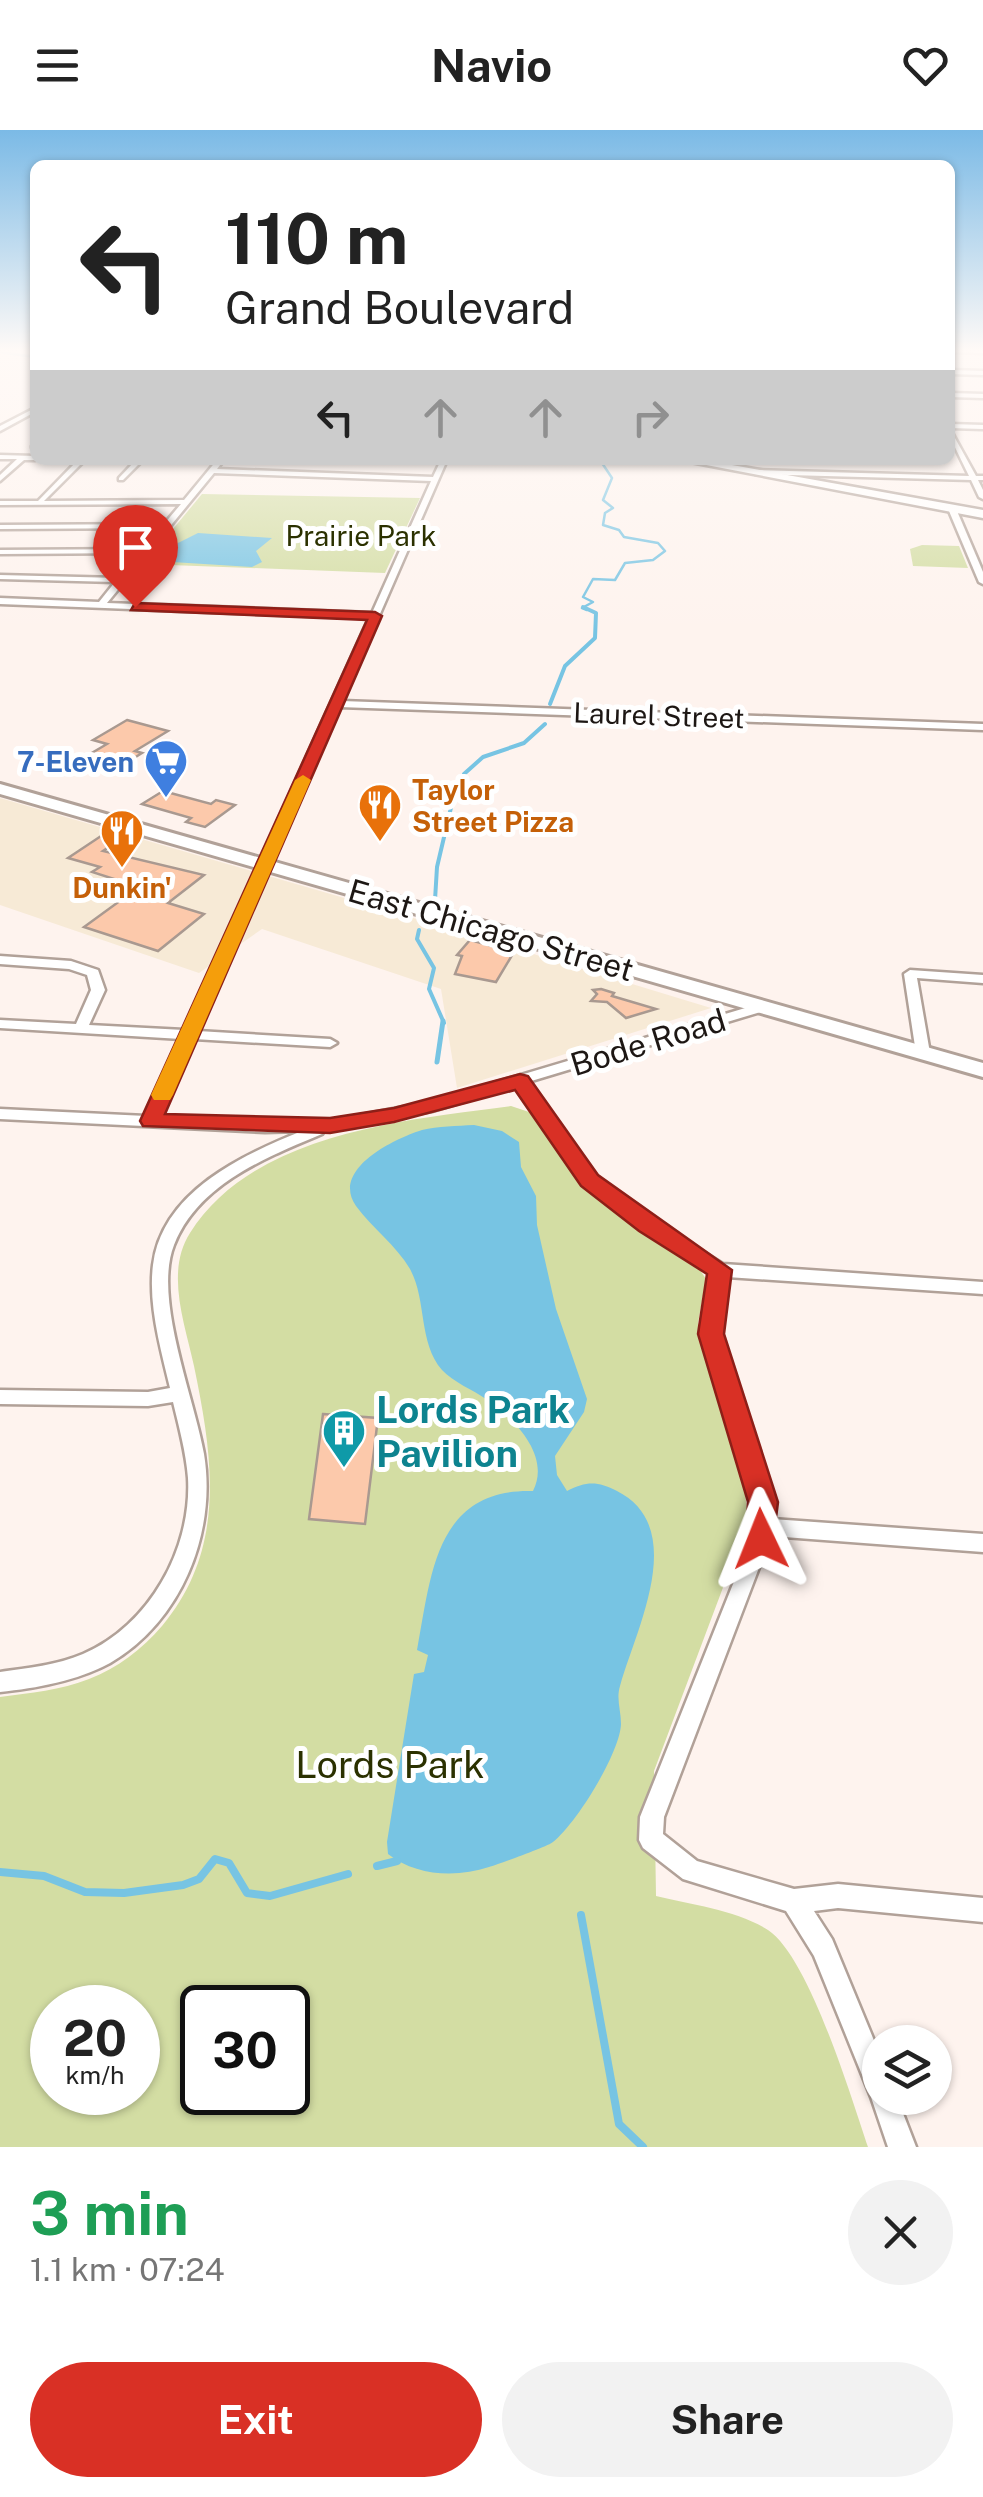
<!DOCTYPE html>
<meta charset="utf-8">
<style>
:root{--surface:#fff;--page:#f2f2f2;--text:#222;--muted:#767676;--accent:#d93025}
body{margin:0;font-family:"Public Sans",sans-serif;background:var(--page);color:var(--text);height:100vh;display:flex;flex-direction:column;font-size:38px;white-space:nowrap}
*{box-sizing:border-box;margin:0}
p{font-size:32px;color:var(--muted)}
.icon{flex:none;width:55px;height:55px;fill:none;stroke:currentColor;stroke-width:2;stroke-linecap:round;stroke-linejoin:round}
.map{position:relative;height:2017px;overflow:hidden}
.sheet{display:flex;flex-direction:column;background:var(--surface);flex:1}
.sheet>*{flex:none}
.guide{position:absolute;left:30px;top:30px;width:925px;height:305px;border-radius:15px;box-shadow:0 2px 8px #0004;background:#fff;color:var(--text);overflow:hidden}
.tools{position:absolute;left:862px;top:1895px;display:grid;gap:20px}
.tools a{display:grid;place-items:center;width:90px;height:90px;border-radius:50%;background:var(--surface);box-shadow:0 2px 8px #0004;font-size:50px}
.speed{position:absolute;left:30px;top:1855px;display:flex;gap:20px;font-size:50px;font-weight:700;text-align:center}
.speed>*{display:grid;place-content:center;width:130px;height:130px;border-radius:50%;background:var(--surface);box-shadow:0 2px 8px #0004;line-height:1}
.speed small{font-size:25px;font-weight:400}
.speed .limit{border:5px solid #111;border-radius:15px;background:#fff;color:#111}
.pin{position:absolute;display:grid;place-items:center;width:85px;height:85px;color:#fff;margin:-102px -42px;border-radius:50% 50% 50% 0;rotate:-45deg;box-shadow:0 0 10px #0007}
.pin .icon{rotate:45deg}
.me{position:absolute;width:110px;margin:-55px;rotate:358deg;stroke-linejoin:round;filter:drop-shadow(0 0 8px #0008)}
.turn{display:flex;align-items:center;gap:35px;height:210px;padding:0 30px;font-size:45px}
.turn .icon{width:130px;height:130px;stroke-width:2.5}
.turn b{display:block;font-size:70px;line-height:85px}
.lanes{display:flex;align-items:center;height:95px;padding:0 30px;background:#0003;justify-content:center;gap:50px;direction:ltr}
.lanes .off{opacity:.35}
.round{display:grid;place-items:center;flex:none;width:105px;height:105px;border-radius:52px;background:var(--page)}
.head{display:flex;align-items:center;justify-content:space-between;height:170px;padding:0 30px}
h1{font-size:60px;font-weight:700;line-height:75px;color:#1e9e55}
.action{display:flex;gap:20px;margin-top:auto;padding:20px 30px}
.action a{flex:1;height:115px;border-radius:60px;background:var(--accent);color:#fff;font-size:40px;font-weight:700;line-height:115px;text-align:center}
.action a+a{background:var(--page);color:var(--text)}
header{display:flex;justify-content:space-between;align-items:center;height:130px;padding:0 30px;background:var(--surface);font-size:45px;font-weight:700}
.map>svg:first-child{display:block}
</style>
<header><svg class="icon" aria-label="menu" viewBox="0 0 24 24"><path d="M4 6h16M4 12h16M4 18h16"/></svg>Navio<svg class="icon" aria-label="heart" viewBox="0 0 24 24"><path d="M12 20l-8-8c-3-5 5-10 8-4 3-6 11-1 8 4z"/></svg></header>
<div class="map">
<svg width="983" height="2017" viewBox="0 0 983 2017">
<rect width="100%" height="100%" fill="#fef3ee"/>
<path fill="#f7ead6" d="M0 668 458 801 711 878 457 958 441 859 262 799 199 843 0 775Z"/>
<g fill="#d3dda3" fill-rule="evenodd">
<path d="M202 364 420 368 385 443 144 434Z"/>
<path d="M922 415 959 416 968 438 913 436 910 419Z"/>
<path d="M511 976 529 982 584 1059 700 1140 706 1149 698 1193 745 1362 747 1380 739 1415 654 1641 656 1766C692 1775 737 1780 768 1800 809 1827 851 1967 868 2017H0V1567C30 1563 61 1560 89 1549 118 1538 142 1519 162 1496 227 1418 213 1328 194 1236 185 1194 165 1142 190 1103 253 1003 404 990 511 976ZM52 1878H138V1962H52ZM202 1878H288V1962H202Z"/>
</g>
<g fill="#77c4e3">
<path d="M198 403 272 408 256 421 262 432 252 437 156 431 162 421Z"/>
<path d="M474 995 502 1001 519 1012 521 1037 536 1066 537 1095 556 1179 587 1269 584 1282 555 1326 557 1345 567 1361C586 1351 598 1351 617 1361 690 1398 635 1501 620 1556 616 1569 621 1580 621 1594 620 1623 576 1694 553 1712 549 1716 499 1734 489 1737 456 1748 416 1746 388 1724L387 1712 414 1544 424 1542 428 1525 417 1520C431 1446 435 1358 533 1361 551 1326 515 1289 486 1269 473 1260 453 1252 442 1240 418 1212 427 1170 410 1139 396 1115 372 1098 356 1076 330 1039 396 1008 422 1000 438 996 457 996 474 995Z"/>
</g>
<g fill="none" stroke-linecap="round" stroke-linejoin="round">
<g stroke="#77c4e3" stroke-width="2.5">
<path d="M0 222 35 227"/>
<path d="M587 480 582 478 593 472 583 467 593 449 615 450 625 433 653 430 665 421 658 413 624 407 619 400 603 395 605 383 613 378 603 370 612 348 600 330"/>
</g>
<g stroke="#77c4e3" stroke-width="4">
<path d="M550 574 565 536 595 508 596 483 583 477"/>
<path d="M435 770 437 737 453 669 464 644 483 627 524 613 545 594"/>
<path d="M419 800 417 809 434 838 429 859 444 893"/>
</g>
<path stroke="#77c4e3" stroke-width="5" d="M437 932 443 891"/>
<g stroke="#77c4e3" stroke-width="8">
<path d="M377 1736 397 1731"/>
<path d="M0 1742 44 1746 85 1762 124 1763 183 1755 199 1749 215 1729 229 1733 247 1763 270 1766 348 1744"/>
<path d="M581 1785 619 1994 643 2017"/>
</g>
</g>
<g fill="#fcc9ab" stroke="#a99990" stroke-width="2.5">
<path d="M127 590 168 601 135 621 142 623 126 633 90 624 107 614 93 610Z"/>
<path d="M163 661 211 674 216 670 235 675 205 697 186 692 191 688 142 674Z"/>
<path d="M104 704 121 709 103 721 204 745 168 773 204 784 158 821 84 797 139 757 92 742 100 737 68 728Z"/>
<path d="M470 810 514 822 496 852 455 844 462 826 457 825Z"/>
<path d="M601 859 614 863 612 866 656 879 626 888 607 872 591 871 597 864 593 860Z"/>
<path d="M323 1284 378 1288 365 1394 309 1389Z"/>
</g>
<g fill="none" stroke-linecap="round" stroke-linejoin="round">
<g stroke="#b1a198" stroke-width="5">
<g id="minor">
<path d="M950 220H983V223L950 222Z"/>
<path d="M950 240 983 241V245L950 244Z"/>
<path d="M950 263 983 264V268L950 267Z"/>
<path d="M35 278V282L0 301V296Z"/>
<path d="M950 294 983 295V299L950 298Z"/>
<path d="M950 299 976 346H983V350H978L983 360V369L979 367 971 350 755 344 752 342 755 340 969 346 950 307Z"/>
<path d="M35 314V319L32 318V316Z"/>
<path d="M0 325 35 326V330H24L0 351V345L17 329H0Z"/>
<path d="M78 330H85L44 371 184 370 217 330H224L217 339 433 347 441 330H447L342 571 983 594V600L339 577 198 901 330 909 337 913 330 917 194 909 160 987 265 992 330 991 430 972 762 873 767 874 769 877 767 880 528 952 594 1047 654 1091 723 1134 983 1152V1164L727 1147 720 1204 773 1373 772 1389 983 1404V1422L771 1406 664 1687 663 1704 697 1731 794 1759 838 1754 983 1768V1792L838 1778 814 1781 832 1809 880 1925V1968H897L916 2017H888L871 1967 814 1826 786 1781 683 1749 643 1718 639 1710 640 1687 751 1409 753 1373 702 1204 711 1143 642 1099 584 1055 516 956 432 981 324 1001 322 1004C267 1027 198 1054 174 1115 153 1168 194 1267 204 1324 217 1403 181 1492 110 1533 77 1551 37 1558 0 1562V1542C28 1538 57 1535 83 1524 149 1496 192 1419 188 1348 186 1322 179 1297 173 1272L148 1276 0 1274V1260L148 1262 170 1258C161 1220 148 1175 153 1135 162 1062 242 1025 302 1001L265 1002 0 989V979L146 986 181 909 0 898V890L76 894 91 860 87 845 69 839 0 834V826L71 831 98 840 105 860 89 895 184 900 369 488 0 474V468L99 472 115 452 0 449V445L119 448 139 423 0 424V420L143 419 160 398 0 399V395L164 394 181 374 0 375V371H38ZM214 343 431 351 372 483 107 473Z"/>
<path d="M136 330H143L123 350H119V348Z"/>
<path d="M953 379 957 381 983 442V454L979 452 949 381Z"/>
<path d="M910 840 983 845V853L917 848 930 923 923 927 916 923 904 844Z"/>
</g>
</g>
<g stroke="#b1a198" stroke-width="6">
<path id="secondary" d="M0 654 983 933V947L0 664Z"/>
</g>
<g stroke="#b1a198" stroke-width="5">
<path id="primary" d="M680 330H704L983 380V388Z"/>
</g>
<use href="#minor" fill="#fff" fill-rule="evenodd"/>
<use href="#secondary" fill="#fff" fill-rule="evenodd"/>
<use href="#primary" fill="#fff" fill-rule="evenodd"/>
</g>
<linearGradient id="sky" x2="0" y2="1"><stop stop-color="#7bbae6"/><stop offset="0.44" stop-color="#fffaf7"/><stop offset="1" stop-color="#fffaf7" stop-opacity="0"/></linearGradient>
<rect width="983" height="502" fill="url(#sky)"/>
<path fill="#d93025" stroke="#8d1f18" stroke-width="2.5" d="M135 473 375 482 382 486 165 984 330 988 394 978 520 944 528 946 598 1045 732 1140 724 1204 778 1372 772 1419 761 1422 750 1419 746 1409 748 1372 698 1204 707 1144 639 1101 581 1056 515 960 394 992 330 1003 143 996 140 991 367 490 131 480Z"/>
<path fill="#f59e0b" d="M303 645 311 650 173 965 170 970H154L151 965 295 650Z"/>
<defs>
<g id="supermarket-pin" transform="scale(2.25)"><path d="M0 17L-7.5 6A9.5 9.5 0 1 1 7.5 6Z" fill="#3f7fe0" stroke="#fff"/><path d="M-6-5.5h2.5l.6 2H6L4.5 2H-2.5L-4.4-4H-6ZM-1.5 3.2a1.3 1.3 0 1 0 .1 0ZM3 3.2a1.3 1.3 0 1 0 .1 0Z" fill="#fff"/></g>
<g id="restaurant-pin" transform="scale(2.25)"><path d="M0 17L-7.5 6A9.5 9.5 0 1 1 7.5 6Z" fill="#e8710a" stroke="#fff"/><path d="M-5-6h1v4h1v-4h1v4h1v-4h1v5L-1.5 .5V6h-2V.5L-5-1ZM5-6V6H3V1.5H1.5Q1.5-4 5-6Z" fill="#fff"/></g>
<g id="building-pin" transform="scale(2.25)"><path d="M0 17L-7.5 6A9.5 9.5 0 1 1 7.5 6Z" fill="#0f9aa8" stroke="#fff"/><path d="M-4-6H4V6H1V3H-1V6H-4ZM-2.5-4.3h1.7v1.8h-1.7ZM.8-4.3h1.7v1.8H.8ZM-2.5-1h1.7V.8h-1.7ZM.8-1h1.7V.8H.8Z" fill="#fff"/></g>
</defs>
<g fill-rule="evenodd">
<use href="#supermarket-pin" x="166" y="631"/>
<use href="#restaurant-pin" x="380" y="675"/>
<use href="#restaurant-pin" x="122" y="701"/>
<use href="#building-pin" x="344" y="1301"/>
</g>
<g text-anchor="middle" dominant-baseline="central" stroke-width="10" stroke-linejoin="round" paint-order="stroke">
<g font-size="28" fill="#2b3100" stroke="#fff">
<text x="361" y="405">Prairie Park</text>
</g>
<g font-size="28" fill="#1d1714" stroke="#fff">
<text transform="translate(659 585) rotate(2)">Laurel Street</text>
</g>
<g font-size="28" font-weight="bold" fill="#366cbe" stroke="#fff" text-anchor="end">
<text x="134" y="631">7-Eleven</text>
</g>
<g font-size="28" font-weight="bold" fill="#c56008" stroke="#fff" text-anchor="start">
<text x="412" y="659">Taylor<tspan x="412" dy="32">Street Pizza</tspan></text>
<text x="122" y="757" text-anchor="middle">Dunkin'</text>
</g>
<g font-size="32" fill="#1d1714" stroke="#fff">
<text transform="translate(491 800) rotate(16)">East Chicago Street</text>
<text transform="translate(648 912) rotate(-17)">Bode Road</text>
</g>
<g font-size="38" font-weight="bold" fill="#0d838f" stroke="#fff" text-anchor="start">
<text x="376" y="1279">Lords Park<tspan x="376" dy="44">Pavilion</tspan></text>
</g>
<g font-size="38" fill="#2b3100" stroke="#fff">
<text x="390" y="1634">Lords Park</text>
</g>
</g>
</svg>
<div class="tools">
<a><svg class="icon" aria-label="layers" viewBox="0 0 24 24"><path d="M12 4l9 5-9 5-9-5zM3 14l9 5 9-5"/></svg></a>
</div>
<div class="speed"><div>20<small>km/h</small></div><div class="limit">30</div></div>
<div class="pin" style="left:135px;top:477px;background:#d93025"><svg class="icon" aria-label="arrive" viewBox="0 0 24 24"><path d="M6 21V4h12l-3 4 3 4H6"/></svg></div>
<svg class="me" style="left:761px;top:1409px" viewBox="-20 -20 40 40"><path d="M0-17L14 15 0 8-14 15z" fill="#d93025" stroke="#fff" stroke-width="4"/></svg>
<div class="guide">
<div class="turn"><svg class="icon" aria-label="left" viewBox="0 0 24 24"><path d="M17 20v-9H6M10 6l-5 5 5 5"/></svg><div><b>110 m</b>Grand Boulevard</div></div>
<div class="lanes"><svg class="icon" aria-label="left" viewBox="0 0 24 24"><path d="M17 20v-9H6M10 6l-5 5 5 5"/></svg><svg class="icon off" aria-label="ahead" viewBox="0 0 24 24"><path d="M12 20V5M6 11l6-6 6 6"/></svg><svg class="icon off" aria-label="ahead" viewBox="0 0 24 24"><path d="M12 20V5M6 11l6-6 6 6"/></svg><svg class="icon off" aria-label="right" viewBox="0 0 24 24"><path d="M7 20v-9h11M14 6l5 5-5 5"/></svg></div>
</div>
</div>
<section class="sheet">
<div class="head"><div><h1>3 min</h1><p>1.1 km · 07:24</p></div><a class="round"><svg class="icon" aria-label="close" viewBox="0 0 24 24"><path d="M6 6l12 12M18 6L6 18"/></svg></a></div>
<div class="action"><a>Exit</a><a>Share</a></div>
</section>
